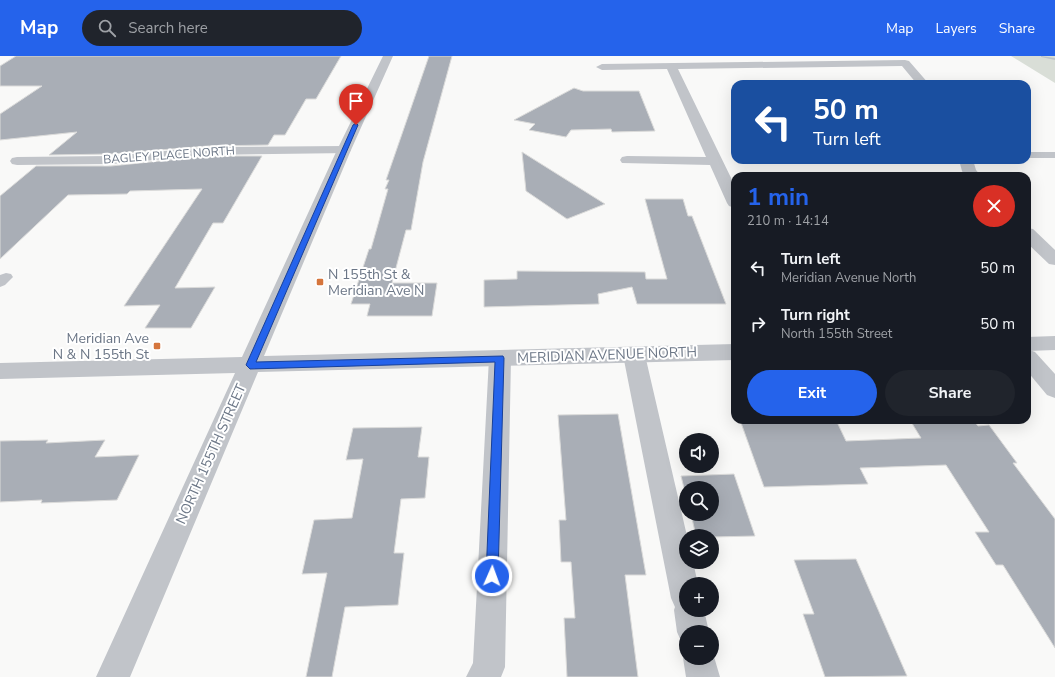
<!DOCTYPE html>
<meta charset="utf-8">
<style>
:root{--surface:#171b24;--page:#20242c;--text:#f1f3f6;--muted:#9ea1a6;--accent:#2563eb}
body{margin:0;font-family:"Nunito Sans",sans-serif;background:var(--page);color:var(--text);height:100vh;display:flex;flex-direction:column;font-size:15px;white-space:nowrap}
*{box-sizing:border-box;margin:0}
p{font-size:13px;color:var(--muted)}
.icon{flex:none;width:22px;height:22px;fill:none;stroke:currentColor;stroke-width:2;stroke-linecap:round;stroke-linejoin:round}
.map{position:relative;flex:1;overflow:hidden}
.panel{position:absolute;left:731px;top:116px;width:300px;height:252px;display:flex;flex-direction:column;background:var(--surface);border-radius:12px;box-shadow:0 4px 16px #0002}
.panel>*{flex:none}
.guide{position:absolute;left:731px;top:24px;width:300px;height:84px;border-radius:12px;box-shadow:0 4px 16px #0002;background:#1a4fa0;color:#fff;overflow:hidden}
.controls{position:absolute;left:679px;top:377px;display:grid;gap:8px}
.controls a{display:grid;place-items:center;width:40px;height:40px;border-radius:50%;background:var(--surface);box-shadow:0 4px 16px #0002;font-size:20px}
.pin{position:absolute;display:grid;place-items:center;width:34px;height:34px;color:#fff;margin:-41px -17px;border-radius:50% 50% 50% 0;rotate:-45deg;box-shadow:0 0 4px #0007}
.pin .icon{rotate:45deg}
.me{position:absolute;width:44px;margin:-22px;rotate:2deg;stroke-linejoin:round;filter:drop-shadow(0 0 3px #0008)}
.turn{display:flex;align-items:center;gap:14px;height:84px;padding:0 16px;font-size:18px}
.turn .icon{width:52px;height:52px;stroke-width:2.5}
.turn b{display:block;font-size:28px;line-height:34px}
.round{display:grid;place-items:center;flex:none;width:42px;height:42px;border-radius:21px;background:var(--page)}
.head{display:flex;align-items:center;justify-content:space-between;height:68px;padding:0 16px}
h1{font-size:24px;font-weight:700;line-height:30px;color:var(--accent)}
.primary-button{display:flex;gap:8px;margin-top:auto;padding:8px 16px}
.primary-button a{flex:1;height:46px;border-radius:24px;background:var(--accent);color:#fff;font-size:16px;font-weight:700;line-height:46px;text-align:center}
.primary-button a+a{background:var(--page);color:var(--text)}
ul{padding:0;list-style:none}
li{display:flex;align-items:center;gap:12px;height:56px;padding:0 16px}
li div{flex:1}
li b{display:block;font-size:15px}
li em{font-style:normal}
header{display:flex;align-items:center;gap:24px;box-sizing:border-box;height:56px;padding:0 20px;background:var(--accent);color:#fff}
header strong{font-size:19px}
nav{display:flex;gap:22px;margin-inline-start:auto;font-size:14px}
.search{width:280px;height:36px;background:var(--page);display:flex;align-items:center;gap:10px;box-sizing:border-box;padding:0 14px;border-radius:22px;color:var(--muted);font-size:15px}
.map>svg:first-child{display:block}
</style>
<header>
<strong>Map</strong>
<div class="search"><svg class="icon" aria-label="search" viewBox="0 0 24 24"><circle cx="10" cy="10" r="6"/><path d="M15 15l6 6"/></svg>Search here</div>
<nav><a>Map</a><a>Layers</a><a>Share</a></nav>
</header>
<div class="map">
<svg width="1055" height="621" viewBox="0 0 1055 621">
<rect width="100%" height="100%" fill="#f9f9f8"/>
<path fill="#d9ded7" d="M1011 0H1055V27Z"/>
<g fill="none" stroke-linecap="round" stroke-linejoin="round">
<path fill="#bbc3c9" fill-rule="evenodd" d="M1041 0 1055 2V4L1041 1Z"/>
</g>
<g fill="#a9aeb6" stroke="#dbdbda">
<path d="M16 0H341L316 43H306L285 79H274L268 89 208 90 111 98 49 99 77 76 0 84V58L42 30H0V10Z"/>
<path d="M429 0H452L423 106 411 174H406L392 227H437L432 260H367L370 248H351L369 193H371L388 133H385L389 124H386Z"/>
<path d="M574 32 583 35H639L655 75 612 76 611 73 571 74 566 81 529 74 535 68 514 64Z"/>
<path d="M522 96 605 148 567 163 526 135Z"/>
<path d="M208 100H262L223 167H213L175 232 215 231 191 272H145L160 249 124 250 202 133 130 135 127 138 68 139 0 203V140L36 110H111Z"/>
<path d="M645 143H683L688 160H692L726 248H637L632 231 598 238 599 248 484 251V224L517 223V215L645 216 646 223H667Z"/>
<path d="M618 358 646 519H625L638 621H567L564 562H575L571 506H561L559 464H566L558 359Z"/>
<path d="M740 364H836L846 385 921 382 910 364H973L978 370 989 369 1017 407H1013L1055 463V592L1003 509H996L975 476H989L946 409 860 412 868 428 764 431Z"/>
<path d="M422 371 418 401H429L425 442 401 443 394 497H404L398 549 345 551 332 621H306L327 517 302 518 314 464 352 462 363 403 346 404 353 372Z"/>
<path d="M48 384 46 387 105 384 95 401 139 399 117 444 41 447 42 444 0 446V385Z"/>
<path d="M734 418 755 480 712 481 696 480 691 458H712V432H686V440L681 420Z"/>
<path d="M856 503 907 620 825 621 803 558H814L794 504Z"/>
</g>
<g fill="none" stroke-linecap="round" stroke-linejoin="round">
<g fill="#c1c4c9" fill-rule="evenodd">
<rect x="1027" y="96" width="28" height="6"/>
<path d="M6 217 11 218 13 221 5 229 0 231V219Z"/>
</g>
<g fill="#c1c4c9" fill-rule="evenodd">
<path d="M905 4 909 5 929 28H917L902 10 678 13 735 130V152L729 150 727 147 710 109 622 107 620 104 622 101 627 100 706 101 667 13 602 14 596 11 602 8Z"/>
<path d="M344 90 349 91 351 94 349 97 208 99 111 108 17 109 12 108 10 105 12 102 17 101 111 100 208 91Z"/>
<path d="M959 104H973L976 114 981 120H965L962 115Z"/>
<path d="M1027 172 1033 173 1055 194V209L1049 208 1027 187Z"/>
<path d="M634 291 642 294 645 299 687 480 686 506H693L698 528H686V554H704L709 576H686V589L682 587 677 576 674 554 675 551 671 542 623 299 626 294Z"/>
<path d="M1027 293 1035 296 1055 318V342L1047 339 1027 315Z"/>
<path d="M500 294 508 297 511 302 505 611 501 621H466L473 607 489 302 492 297Z"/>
<path d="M686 594V602H712V594L720 621H686L683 602Z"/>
</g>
<g fill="#c1c4c9" fill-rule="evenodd">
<path d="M383 0H393L351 94 264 300 735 288V304L258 316 130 621H96L235 317 0 323V307L242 301 337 94Z"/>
<path d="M1055 280V294L1027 295V281Z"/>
</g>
</g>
<path fill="#2563eb" stroke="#184099" d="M356 67 358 69 256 306 503 300 504 302 498 520 496 524 492 526 487 524 486 520 495 306 250 313 246 309 353 69Z"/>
<g fill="#d5753c" stroke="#fff" stroke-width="1.5">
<rect x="316" y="222" width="8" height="8" rx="2"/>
<rect x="153" y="286" width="8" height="8" rx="2"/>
</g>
<g text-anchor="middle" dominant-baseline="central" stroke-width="4" stroke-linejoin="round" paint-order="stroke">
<g font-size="12" fill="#6b7686" stroke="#fff">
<text transform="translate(169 99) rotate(-4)">BAGLEY PLACE NORTH</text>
</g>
<g font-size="14" fill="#6b7686" stroke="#fff" text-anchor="start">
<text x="328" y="218">N 155th St &amp;<tspan x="328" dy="16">Meridian Ave N</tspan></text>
<text x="149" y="282" text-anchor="end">Meridian Ave<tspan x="149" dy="16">N &amp; N 155th St</tspan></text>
</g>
<g font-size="14" fill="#6b7686" stroke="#fff">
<text transform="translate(607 299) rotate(-2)">MERIDIAN AVENUE NORTH</text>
<text transform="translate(211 398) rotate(-66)">NORTH 155TH STREET</text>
</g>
</g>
</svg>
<div class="controls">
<a><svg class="icon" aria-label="sound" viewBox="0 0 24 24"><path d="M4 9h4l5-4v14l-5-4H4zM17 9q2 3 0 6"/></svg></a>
<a><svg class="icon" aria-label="search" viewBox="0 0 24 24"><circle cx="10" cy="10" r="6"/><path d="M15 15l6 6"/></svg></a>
<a><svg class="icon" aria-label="layers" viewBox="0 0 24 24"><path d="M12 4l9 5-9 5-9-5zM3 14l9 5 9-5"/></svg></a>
<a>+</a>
<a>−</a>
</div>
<div class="pin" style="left:356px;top:69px;background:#d93025"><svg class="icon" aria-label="arrive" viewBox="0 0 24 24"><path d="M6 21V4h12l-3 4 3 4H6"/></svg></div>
<svg class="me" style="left:492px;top:520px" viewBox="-20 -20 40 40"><circle r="17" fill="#2563eb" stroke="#fff" stroke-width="3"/><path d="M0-11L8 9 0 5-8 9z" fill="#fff"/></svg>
<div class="guide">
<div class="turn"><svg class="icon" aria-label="left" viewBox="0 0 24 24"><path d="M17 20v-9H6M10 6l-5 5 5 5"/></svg><div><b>50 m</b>Turn left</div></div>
</div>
<section class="panel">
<div class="head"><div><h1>1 min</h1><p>210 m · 14:14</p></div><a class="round" style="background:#d93025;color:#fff"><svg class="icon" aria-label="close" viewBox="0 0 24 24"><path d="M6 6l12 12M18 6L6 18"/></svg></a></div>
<ul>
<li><svg class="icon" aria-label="left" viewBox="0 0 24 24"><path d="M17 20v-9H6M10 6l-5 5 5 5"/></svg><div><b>Turn left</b><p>Meridian Avenue North</p></div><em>50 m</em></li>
<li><svg class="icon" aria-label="right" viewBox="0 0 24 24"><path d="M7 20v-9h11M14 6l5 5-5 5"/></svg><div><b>Turn right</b><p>North 155th Street</p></div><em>50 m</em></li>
</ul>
<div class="primary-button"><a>Exit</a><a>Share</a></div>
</section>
</div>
